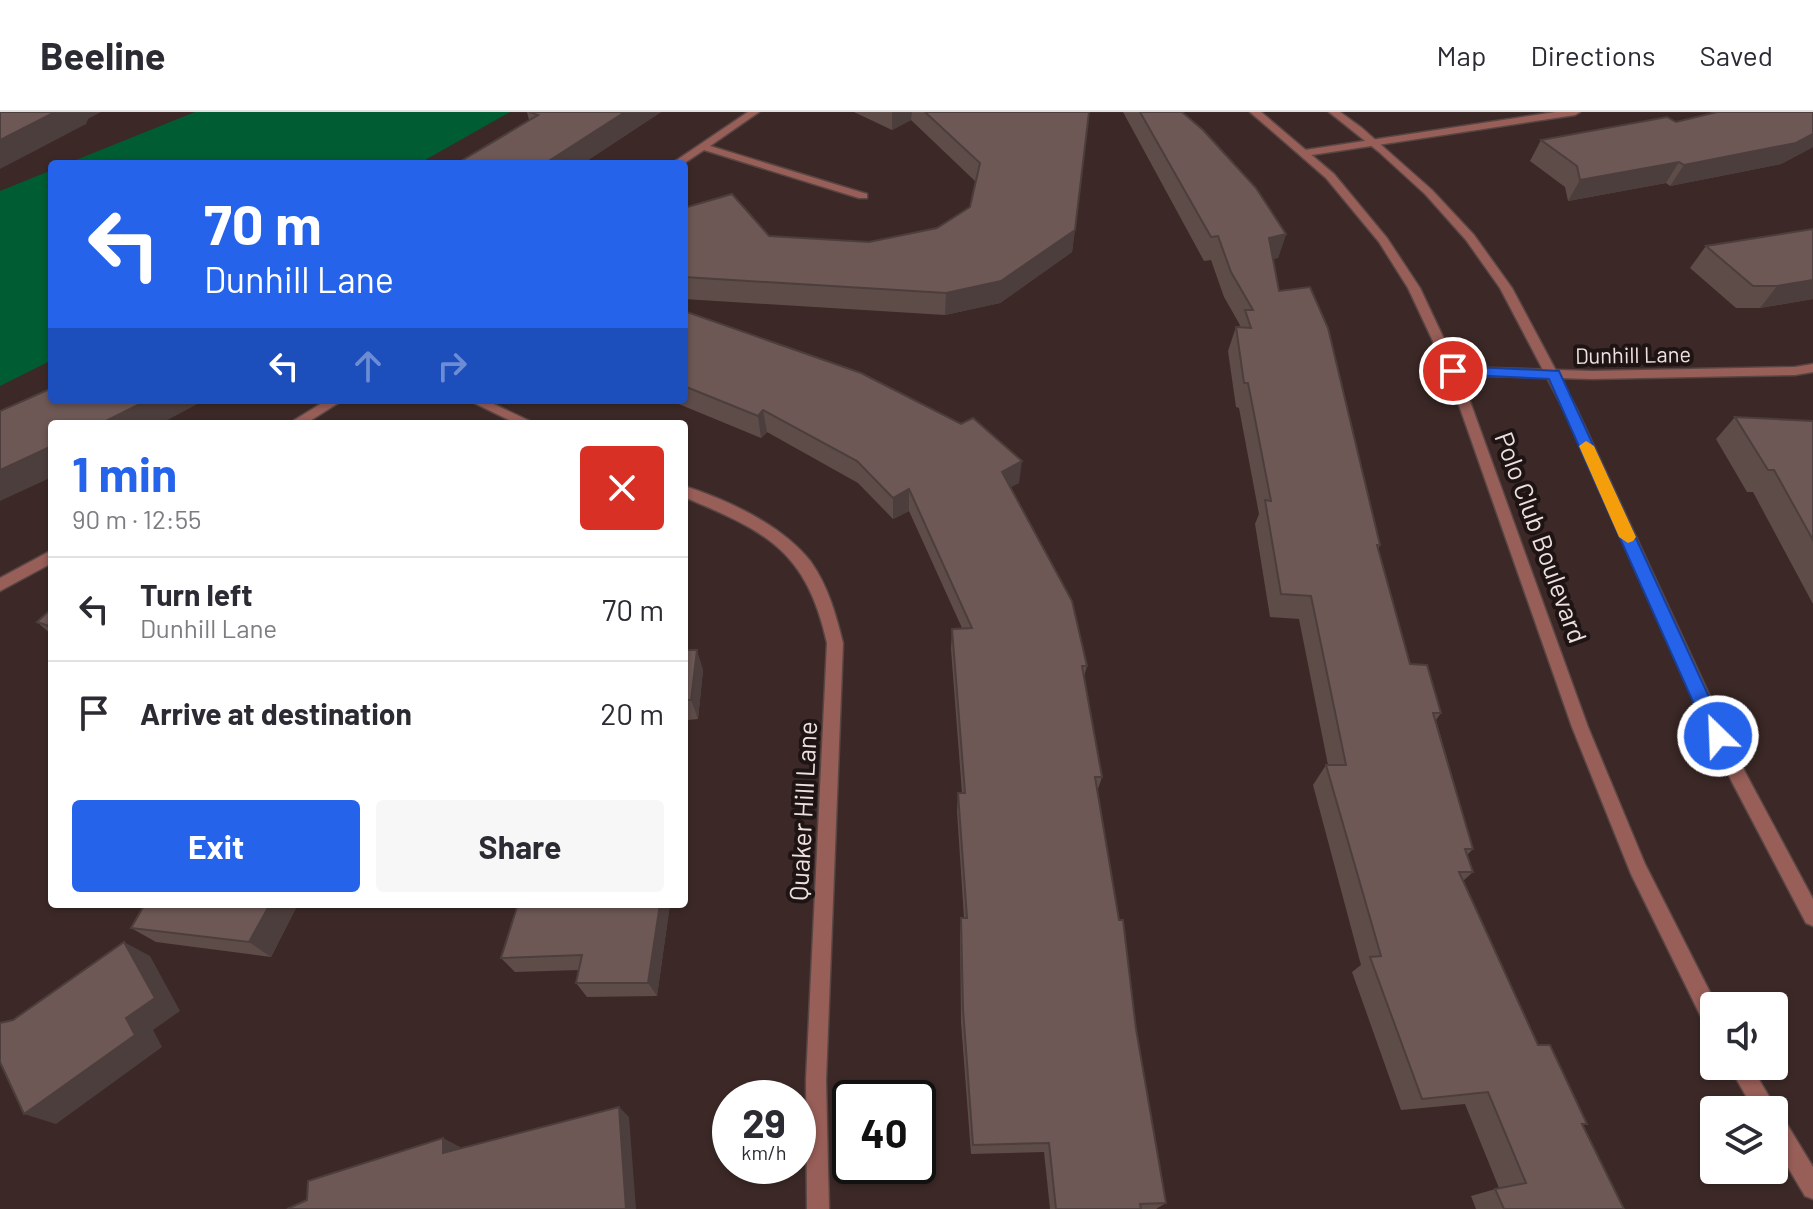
<!DOCTYPE html>
<meta charset="utf-8">
<style>
:root{--surface:#fff;--page:#f7f7f7;--text:#2b2b33;--muted:#7c7c81;--line:#e1e1e2;--accent:#2563eb}
body{margin:0;font-family:Barlow,sans-serif;background:var(--page);color:var(--text);height:100vh;display:flex;flex-direction:column;font-size:30px;white-space:nowrap}
*{box-sizing:border-box;margin:0}
p{font-size:26px;color:var(--muted)}
.icon{flex:none;width:44px;height:44px;fill:none;stroke:currentColor;stroke-width:2;stroke-linecap:round;stroke-linejoin:round}
.map{position:relative;flex:1;overflow:hidden}
.panel{position:absolute;left:48px;top:308px;width:640px;height:488px;display:flex;flex-direction:column;background:var(--surface);border-radius:8px;box-shadow:0 2px 6px #0004}
.panel>*{flex:none}
.top-card{position:absolute;left:48px;top:48px;width:640px;height:244px;border-radius:8px;box-shadow:0 2px 6px #0004;background:#2563eb;color:#fff;overflow:hidden}
.buttons{position:absolute;left:1700px;top:880px;display:grid;gap:16px}
.buttons a{display:grid;place-items:center;width:88px;height:88px;border-radius:8px;background:var(--surface);box-shadow:0 2px 6px #0004;font-size:40px}
.speed{position:absolute;left:712px;top:968px;display:flex;gap:16px;font-size:40px;font-weight:700;text-align:center}
.speed>*{display:grid;place-content:center;width:104px;height:104px;border-radius:50%;background:var(--surface);box-shadow:0 2px 6px #0004;line-height:1}
.speed small{font-size:20px;font-weight:400}
.speed .limit{border:4px solid #111;border-radius:12px;background:#fff;color:#111}
.pin{position:absolute;display:grid;place-items:center;width:68px;height:68px;color:#fff;margin:-34px;border:4px solid #fff;border-radius:50%;box-shadow:0 2px 8px #0007}
.me{position:absolute;width:88px;margin:-44px;rotate:336deg;stroke-linejoin:round;filter:drop-shadow(0 0 6px #0008)}
.turn{display:flex;align-items:center;gap:28px;height:168px;padding:0 24px;font-size:36px}
.turn .icon{width:104px;height:104px;stroke-width:2.5}
.turn b{display:block;font-size:56px;line-height:68px}
.lanes{display:flex;align-items:center;height:76px;padding:0 24px;background:#0003;justify-content:center;gap:40px;direction:ltr}
.lanes .off{opacity:.35}
.round{display:grid;place-items:center;flex:none;width:84px;height:84px;border-radius:8px;background:var(--page)}
.summary{display:flex;align-items:center;justify-content:space-between;height:136px;padding:0 24px}
h1{font-size:48px;font-weight:700;line-height:60px;color:var(--accent)}
.action{display:flex;gap:16px;margin-top:auto;padding:16px 24px}
.action a{flex:1;height:92px;border-radius:8px;background:var(--accent);color:#fff;font-size:32px;font-weight:700;line-height:92px;text-align:center}
.action a+a{background:var(--page);color:var(--text)}
ul{padding:0;list-style:none}
li{display:flex;align-items:center;gap:24px;height:104px;padding:0 24px;border-top:2px solid var(--line)}
li div{flex:1}
li b{display:block;font-size:30px}
li em{font-style:normal}
header{display:flex;align-items:center;gap:48px;box-sizing:border-box;height:112px;padding:0 40px;background:var(--surface);border-bottom:2px solid var(--line)}
header strong{font-size:38px}
nav{display:flex;gap:44px;margin-inline-start:auto;font-size:28px}
.map>svg:first-child{display:block}
</style>
<header>
<strong>Beeline</strong>
<nav><a>Map</a><a>Directions</a><a>Saved</a></nav>
</header>
<div class="map">
<svg width="1813" height="1097" viewBox="0 0 1813 1097">
<rect width="100%" height="100%" fill="#3c2927"/>
<g fill="#005c32">
<path d="M195 0H510L418 52H66Z"/>
<path d="M52 58V248L0 274V79Z"/>
</g>
<g fill="none" stroke-linecap="round" stroke-linejoin="round">
<g stroke="#584644" stroke-width="3">
<g id="minor">
<path d="M748 0H759L710 34 867 82V86H859L704 38 683 52H671Z"/>
<path d="M1556 0H1580L1575 3 1305 44 1300 41 1305 38Z"/>
<path d="M1813 252V260L1795 263 1592 267 1453 263 1447 259 1453 255 1592 259 1795 255Z"/>
<path d="M327 288H343L305 312H288Z"/>
<path d="M468 288H485L536 312H517Z"/>
<path d="M684 374C728 388 782 413 811 450 828 474 836 503 843 531L826 968 829 1097H807L806 968 827 531C806 438 767 420 684 385Z"/>
<path d="M52 438V451L0 479V466Z"/>
</g>
</g>
<g stroke="#584644" stroke-width="3">
<g id="tertiary">
<path d="M1250 0H1261L1334 62 1387 126 1420 176 1459 259 1588 615 1645 752 1717 894H1714V920L1707 917 1631 762 1572 615 1447 259 1408 176 1379 130 1326 66Z"/>
<path d="M1329 0H1340L1362 16 1432 78 1474 123 1512 176 1577 298 1745 660 1813 787V814L1806 811 1732 670 1564 298 1500 176 1466 128 1425 82 1379 40Z"/>
<path d="M1729 954H1751L1777 998 1775 1002 1782 1004 1813 1055V1087L1805 1084 1774 1032V998H1754Z"/>
</g>
</g>
<use href="#minor" fill="#985e58" fill-rule="evenodd"/>
<use href="#tertiary" fill="#985e58" fill-rule="evenodd"/>
</g>
<g fill="#5e4c49">
<path d="M527 0H661L582 52 529 8Z"/>
<path d="M854 0H1089L1072 140 1000 191 945 203 684 187V96L769 124 869 130 937 116 970 95 976 70 911 8 892 18Z"/>
<path d="M1123 0H1182L1286 122 1278 146 1273 147 1279 179 1380 433 1378 437 1410 552 1441 601 1436 608 1473 737 1467 743 1473 760 1463 769 1538 933 1587 1012 1583 1013 1624 1097H1476L1471 1084 1499 1076 1465 992 1401 998 1352 860 1361 853 1313 673 1326 653H1328L1299 507 1270 505 1255 412 1259 402 1239 296 1236 295 1228 239 1236 215H1239L1240 213 1224 185 1211 148 1204 149Z"/>
<path d="M1813 0V35L1781 52 1670 74 1666 71 1568 89 1565 75 1530 49 1541 28 1676 10Z"/>
<path d="M1813 117V187L1760 196H1736L1690 156 1706 134Z"/>
<path d="M684 199 1019 371 1010 375 1087 554 1084 564 1102 665 1097 680 1136 917 1166 1091 1156 1097H1050L1044 1040 971 1042 961 910 960 821 961 806H964L957 699 958 681H962L951 537 952 517 962 516 909 399 893 407 858 371 767 320 761 326 669 288H684Z"/>
<path d="M1735 305 1813 309V492L1753 380H1747L1716 327Z"/>
<path d="M52 496V523L37 510Z"/>
<path d="M684 538 703 558 698 607 688 608 684 635Z"/>
<path d="M298 792 271 845 156 830 131 816Z"/>
<path d="M518 792H670L657 884 587 885 576 871 579 858 515 860 501 846Z"/>
</g>
<g fill="#4c3e3c">
<path d="M55 0H101L88 7 86 12 0 57V28Z"/>
<path d="M625 0H661L582 52H544Z"/>
<path d="M892 0H912L911 8 892 18Z"/>
<path d="M1813 22V35L1781 52 1670 74 1684 53Z"/>
<path d="M1679 50 1666 71 1568 89 1580 68Z"/>
<path d="M1075 118 1072 140 1000 191 945 203 946 181Z"/>
<path d="M1286 122 1278 146 1262 150 1269 126Z"/>
<path d="M1813 168V187L1760 196 1777 174Z"/>
<path d="M148 288H205L160 312H100Z"/>
<path d="M763 298 767 320 761 326 758 304Z"/>
<path d="M52 334V365L0 389V358Z"/>
<path d="M1022 349 1019 371 1000 381 1002 360Z"/>
<path d="M909 377V399L893 407V386Z"/>
<path d="M697 538 703 558 698 607 691 588Z"/>
<path d="M684 595 688 608 684 635Z"/>
<path d="M270 792H298L271 845 249 830Z"/>
<path d="M660 792H670L657 884 648 871Z"/>
<path d="M124 830 150 844 180 899 153 918 162 935 56 1012 24 1002Z"/>
<path d="M619 995 629 1005 636 1097H626Z"/>
<path d="M443 1026 460 1035 461 1049 443 1041Z"/>
</g>
<g fill="#6d5855" stroke="#4c3e3c" stroke-width="2">
<path d="M0 0H55L0 28Z"/>
<path d="M529 0H625L544 52H456L538 3Z"/>
<path d="M925 0H1089L1075 118 1001 169 946 181 684 165V96L732 82 769 124 869 130 937 116 970 95 980 51Z"/>
<path d="M1140 0H1182L1203 18 1256 76 1286 122 1269 126 1279 179 1310 175 1328 216 1380 433H1377L1410 552 1427 553 1441 601H1433L1473 737H1465L1473 760H1459L1538 933H1550L1587 1012H1582L1624 1097H1504L1495 1077 1526 1071 1488 980 1422 987 1370 845 1381 844 1326 653H1346L1311 484 1281 482 1265 388 1271 389 1248 271H1244L1236 215 1251 216 1245 198H1253L1231 160 1218 124 1211 125Z"/>
<path d="M1717 0H1813V22L1796 31 1684 53 1679 50 1580 68 1577 54 1541 28 1667 5 1676 10Z"/>
<path d="M1813 117V168L1777 174H1753L1706 134Z"/>
<path d="M684 199 861 261 961 312 973 306 1022 349 1002 360 1072 489 1087 554H1082L1102 665H1095L1119 808H1123L1136 917 1166 1091 1140 1092 1141 1097H1056L1049 1031 973 1033 963 897 961 806H967L958 681H965L952 517 972 516 909 377 893 386 857 349 763 298 758 304 684 274Z"/>
<path d="M52 276V288H148L100 312H52V334L0 358V299Z"/>
<path d="M1735 305 1813 309V428L1774 358H1768Z"/>
<path d="M52 496V515L37 510Z"/>
<path d="M684 538H697L691 588H684Z"/>
<path d="M145 792H270L249 830 131 816Z"/>
<path d="M518 792H660L648 871H576L582 843 501 846Z"/>
<path d="M124 830 155 886 126 906 135 923 24 1002 0 950V911L13 908Z"/>
<path d="M619 995 626 1097H287L307 1088 308 1069 443 1026V1041Z"/>
</g>
<path fill="#2563eb" stroke="#184099" stroke-width="2" d="M1453 254 1559 259 1727 624 1725 630 1718 632 1711 630 1549 267 1448 262 1445 259Z"/>
<path fill="#f59e0b" d="M1586 329 1594 334 1636 425 1633 429 1628 431 1619 425 1579 334Z"/>
<g text-anchor="middle" dominant-baseline="central" stroke-width="8" stroke-linejoin="round" paint-order="stroke">
<g font-size="22" fill="#ede0de" stroke="#1d1413">
<text transform="translate(1633 242) rotate(-1)">Dunhill Lane</text>
</g>
<g font-size="26" fill="#ede0de" stroke="#1d1413">
<text transform="translate(1542 425) rotate(70)">Polo Club Boulevard</text>
<text transform="translate(802 699) rotate(-87)">Quaker Hill Lane</text>
</g>
</g>
</svg>
<div class="buttons">
<a><svg class="icon" aria-label="sound" viewBox="0 0 24 24"><path d="M4 9h4l5-4v14l-5-4H4zM17 9q2 3 0 6"/></svg></a>
<a><svg class="icon" aria-label="layers" viewBox="0 0 24 24"><path d="M12 4l9 5-9 5-9-5zM3 14l9 5 9-5"/></svg></a>
</div>
<div class="speed"><div>29<small>km/h</small></div><div class="limit">40</div></div>
<div class="pin" style="left:1453px;top:259px;background:#d93025"><svg class="icon" aria-label="arrive" viewBox="0 0 24 24"><path d="M6 21V4h12l-3 4 3 4H6"/></svg></div>
<svg class="me" style="left:1718px;top:624px" viewBox="-20 -20 40 40"><circle r="17" fill="#2563eb" stroke="#fff" stroke-width="3"/><path d="M0-11L8 9 0 5-8 9z" fill="#fff"/></svg>
<div class="top-card">
<div class="turn"><svg class="icon" aria-label="left" viewBox="0 0 24 24"><path d="M17 20v-9H6M10 6l-5 5 5 5"/></svg><div><b>70 m</b>Dunhill Lane</div></div>
<div class="lanes"><svg class="icon" aria-label="left" viewBox="0 0 24 24"><path d="M17 20v-9H6M10 6l-5 5 5 5"/></svg><svg class="icon off" aria-label="ahead" viewBox="0 0 24 24"><path d="M12 20V5M6 11l6-6 6 6"/></svg><svg class="icon off" aria-label="right" viewBox="0 0 24 24"><path d="M7 20v-9h11M14 6l5 5-5 5"/></svg></div>
</div>
<section class="panel">
<div class="summary"><div><h1>1 min</h1><p>90 m · 12:55</p></div><a class="round" style="background:#d93025;color:#fff"><svg class="icon" aria-label="close" viewBox="0 0 24 24"><path d="M6 6l12 12M18 6L6 18"/></svg></a></div>
<ul>
<li><svg class="icon" aria-label="left" viewBox="0 0 24 24"><path d="M17 20v-9H6M10 6l-5 5 5 5"/></svg><div><b>Turn left</b><p>Dunhill Lane</p></div><em>70 m</em></li>
<li><svg class="icon" aria-label="arrive" viewBox="0 0 24 24"><path d="M6 21V4h12l-3 4 3 4H6"/></svg><div><b>Arrive at destination</b></div><em>20 m</em></li>
</ul>
<div class="action"><a>Exit</a><a>Share</a></div>
</section>
</div>
